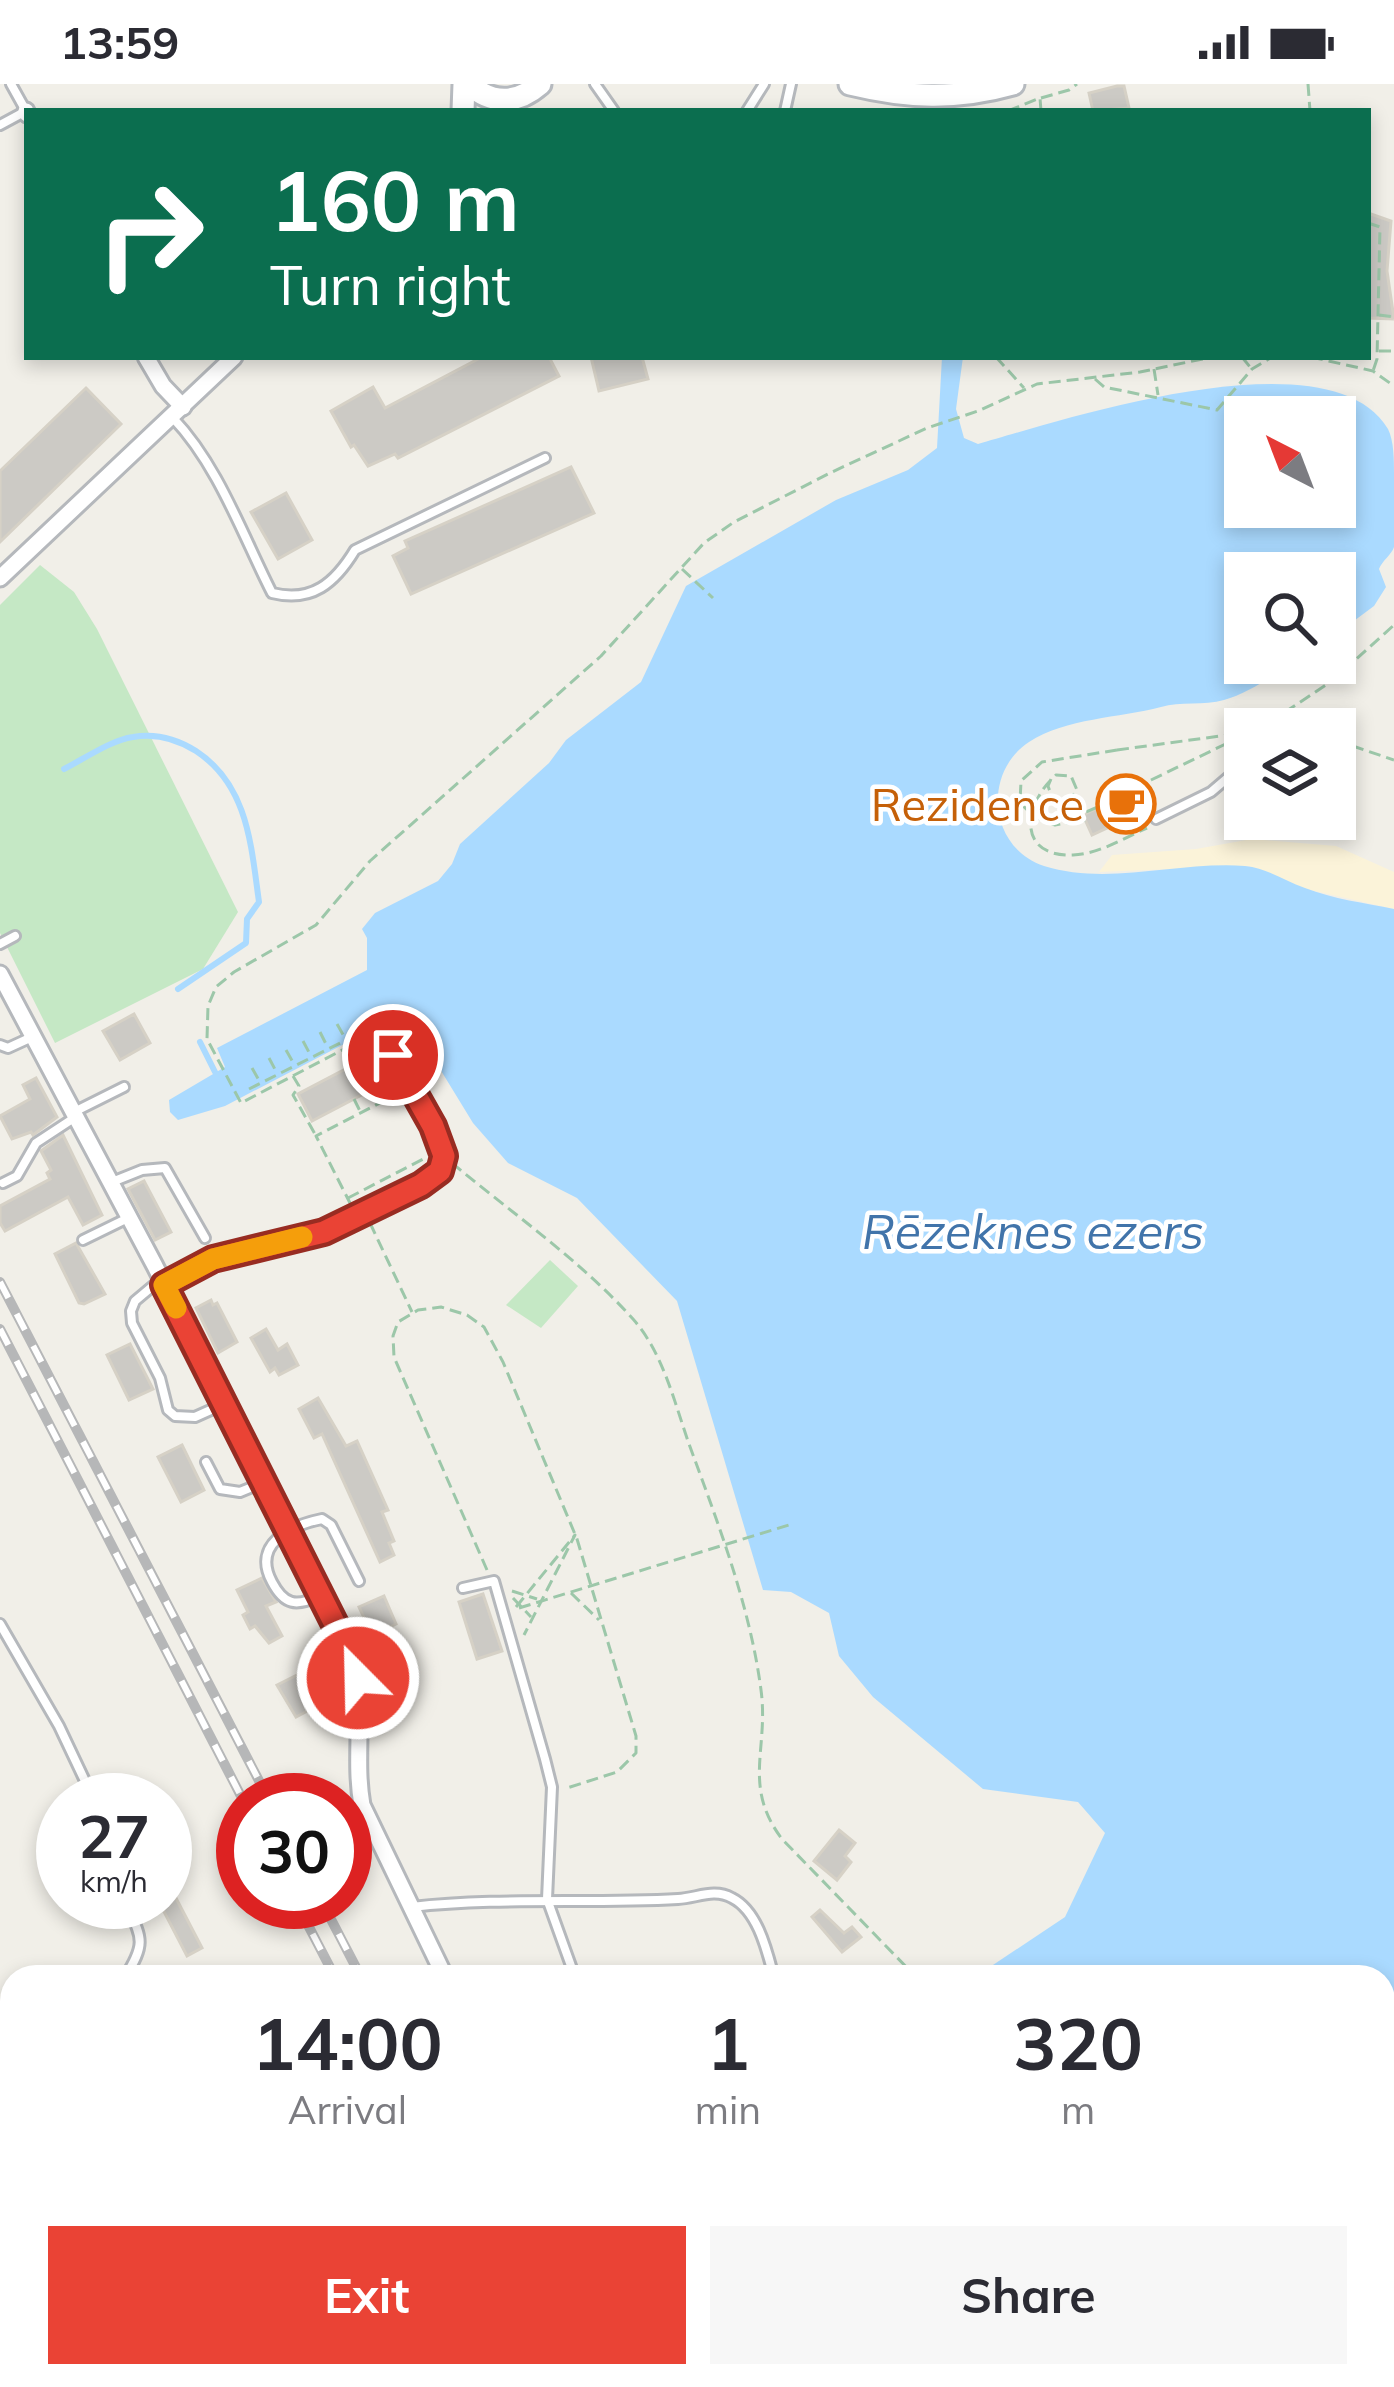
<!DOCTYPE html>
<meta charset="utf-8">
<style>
:root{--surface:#fff;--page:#f7f7f7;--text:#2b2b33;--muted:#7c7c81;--accent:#ea4335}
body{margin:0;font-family:Mulish,sans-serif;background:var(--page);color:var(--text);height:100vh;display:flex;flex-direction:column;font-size:45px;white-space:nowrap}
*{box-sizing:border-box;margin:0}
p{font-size:39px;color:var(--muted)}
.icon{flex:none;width:66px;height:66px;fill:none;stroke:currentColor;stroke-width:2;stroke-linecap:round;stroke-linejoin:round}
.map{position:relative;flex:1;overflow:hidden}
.sheet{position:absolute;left:0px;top:1881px;width:1395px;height:423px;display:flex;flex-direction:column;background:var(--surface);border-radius:36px 36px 0 0;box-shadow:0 6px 18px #0003}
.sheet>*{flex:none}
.banner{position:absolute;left:24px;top:24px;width:1347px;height:252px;border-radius:0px;box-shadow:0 6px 18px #0003;background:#0b6e4f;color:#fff;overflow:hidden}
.needle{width:78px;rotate:318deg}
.buttons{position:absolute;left:1224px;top:312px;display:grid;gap:24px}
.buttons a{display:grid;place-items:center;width:132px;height:132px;border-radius:0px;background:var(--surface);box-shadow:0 6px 18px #0003;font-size:60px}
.speed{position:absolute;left:36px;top:1689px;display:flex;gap:24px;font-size:60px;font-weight:700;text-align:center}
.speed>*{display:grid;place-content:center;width:156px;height:156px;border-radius:50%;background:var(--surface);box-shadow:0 6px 18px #0003;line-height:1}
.speed small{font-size:30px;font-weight:400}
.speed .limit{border:18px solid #d22;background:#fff;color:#111}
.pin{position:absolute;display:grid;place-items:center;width:102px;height:102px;color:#fff;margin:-51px;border:6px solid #fff;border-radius:50%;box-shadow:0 3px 12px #0007}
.me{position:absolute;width:132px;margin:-66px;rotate:337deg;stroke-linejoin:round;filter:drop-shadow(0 0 9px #0008)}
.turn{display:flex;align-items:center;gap:42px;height:252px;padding:0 48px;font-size:54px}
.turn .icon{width:156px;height:156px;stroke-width:2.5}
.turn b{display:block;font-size:84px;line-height:102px}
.eta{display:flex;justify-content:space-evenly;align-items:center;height:204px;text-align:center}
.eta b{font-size:72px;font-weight:700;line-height:84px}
.action{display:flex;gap:24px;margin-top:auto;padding:24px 48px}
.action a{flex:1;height:138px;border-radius:0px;background:var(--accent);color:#fff;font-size:48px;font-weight:700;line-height:138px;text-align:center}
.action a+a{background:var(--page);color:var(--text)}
.status{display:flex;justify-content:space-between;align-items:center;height:84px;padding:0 60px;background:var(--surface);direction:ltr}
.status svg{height:33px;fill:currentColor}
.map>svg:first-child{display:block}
</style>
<div class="status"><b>13:59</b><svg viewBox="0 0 49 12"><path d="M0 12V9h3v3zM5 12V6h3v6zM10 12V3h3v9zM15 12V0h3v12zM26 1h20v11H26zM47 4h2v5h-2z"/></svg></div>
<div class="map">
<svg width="1394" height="2303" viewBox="0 0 1394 2303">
<rect width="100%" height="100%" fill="#f1efe8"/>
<g fill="#c5e8c5">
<path d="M40 481 74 508 97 545 238 828 203 885 55 959 0 849V521Z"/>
<path d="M550 1176 578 1202 541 1244 506 1221Z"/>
</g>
<path fill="#fbf3d9" d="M1252 755 1336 762 1394 788V825L1306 805 1249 782 1099 788 1112 771 1196 765Z"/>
<path fill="#aadaff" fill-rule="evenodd" d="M942 273H963L956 325 964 354 978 360C1063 336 1330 247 1388 345 1394 357 1394 376 1394 390 1394 408 1394 447 1394 463 1392 470 1382 477 1379 485L1386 503 1374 522 1335 551V489H1245V579H1298C1273 590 1250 609 1224 616 1204 622 1180 617 1161 623 1119 634 1066 634 1029 658 982 689 989 764 1044 782 1108 802 1180 777 1245 782 1267 784 1284 797 1305 804 1333 815 1365 819 1394 825V2303H800L796 2292H1383V1893H975L1065 1833 1105 1749 1078 1718 983 1705 873 1613 839 1572 829 1529 791 1508 763 1506 677 1217 577 1114 508 1079 473 1039 421 954 393 935 385 939 390 949 379 954 373 945 225 1022 178 1036 170 1028 169 1016 225 983 217 964 367 886V854L362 845 375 829 438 797 452 780 460 760 549 679 566 656 641 598 686 502 836 416 908 386 937 364ZM1245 333H1335V423H1245Z"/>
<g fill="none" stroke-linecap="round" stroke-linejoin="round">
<g stroke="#aadaff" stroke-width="6">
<path d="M64 685C84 675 111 656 133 653 155 649 177 655 196 667 248 701 251 761 259 818L247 835 246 859 178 905"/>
<path d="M200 958 215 988"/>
</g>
</g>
<g fill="#cccac5" stroke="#d6d1c6" stroke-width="3">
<path d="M1117 2H1124L1129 24 1093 27 1089 9Z"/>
<path d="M1368 129 1391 137 1387 187 1394 235 1368 234Z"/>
<path d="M482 273H549L559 292 398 374 395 370 368 382 354 361 351 363 331 327 373 303 385 324Z"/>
<path d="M591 273H642L648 295 599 307Z"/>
<path d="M86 304 121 340 0 458V387Z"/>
<path d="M571 383 594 429 411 510 393 472 408 464 405 457Z"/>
<path d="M286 409 312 456 278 475 251 428Z"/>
<path d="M1138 705 1148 725 1092 751 1083 731Z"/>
<path d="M134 930 150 959 120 976 103 947Z"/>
<path d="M376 969 390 996 312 1037 298 1010Z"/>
<path d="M36 994 57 1033 33 1051 31 1048 12 1055 0 1032 30 1015 23 1001Z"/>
<path d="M63 1051 102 1131 83 1141 68 1113 5 1147 0 1139V1122L50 1095 47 1089 51 1086 41 1067Z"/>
<path d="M144 1097 171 1148 155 1156 128 1105Z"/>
<path d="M76 1159 105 1210 84 1220 79 1219 55 1170Z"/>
<path d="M211 1216 213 1221 217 1219 237 1258 218 1269 196 1224Z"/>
<path d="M266 1245 278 1266 287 1260 298 1281 279 1291 275 1284 270 1288 251 1254Z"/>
<path d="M130 1260 153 1305 129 1316 107 1271Z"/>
<path d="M318 1314 346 1362 357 1357 388 1426 382 1428 394 1457 389 1459 394 1471 380 1478 322 1350 314 1354 299 1325Z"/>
<path d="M182 1361 204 1406 181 1418 158 1373Z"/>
<path d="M262 1494 276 1518 266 1522 282 1552 269 1559 255 1542 250 1545 243 1531 248 1528 237 1506Z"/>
<path d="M483 1510 502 1567 477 1575 459 1518Z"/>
<path d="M384 1512 396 1540 372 1551 359 1523Z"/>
<path d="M313 1583 330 1615 296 1633 277 1601Z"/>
<path d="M839 1746 855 1759 845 1772 851 1778 837 1796 814 1777Z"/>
<path d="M165 1793 202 1864 187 1872 159 1818H165Z"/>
<path d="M820 1826 844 1849 852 1843 861 1853 842 1868 812 1833Z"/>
</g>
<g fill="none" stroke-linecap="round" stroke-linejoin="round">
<g stroke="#b5b8bc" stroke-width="14">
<g id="lane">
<path d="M595 0 614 27"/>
<path d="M747 27 764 0"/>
<path d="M785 27 791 0"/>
<path d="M0 41 26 27 11 0"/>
<path d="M173 334C218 381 243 452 272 509 312 519 335 499 355 466L545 374"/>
<path d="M1156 735 1211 708 1245 679"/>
<path d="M0 860 15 852"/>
<path d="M0 961 8 964 32 953"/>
<path d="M74 1028 124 1003"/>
<path d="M112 1098 142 1086 165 1084 205 1154"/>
<path d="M3 1099 17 1092 36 1059 74 1034"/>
<path d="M83 1156 128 1134"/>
<path d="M160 1196 135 1217 131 1227 132 1239 160 1294 168 1326 175 1332 195 1333 224 1320"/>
<path d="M165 1200 213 1175 324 1148 421 1101 440 1087C449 1049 411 1003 393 972"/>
<path d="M206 1378 220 1405 240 1408 262 1399"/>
<path d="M463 1504 494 1497 545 1675 552 1703 547 1815 575 1893"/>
<path d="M319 1512C296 1523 284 1521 272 1498 252 1461 288 1442 322 1435L331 1441 359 1497"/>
<path d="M0 1540 59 1642 94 1716"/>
<path d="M125 1818C142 1854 147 1858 125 1893"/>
<path d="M412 1823C500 1813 590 1820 678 1815 697 1814 714 1804 732 1814 758 1827 767 1867 774 1893"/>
<path d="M558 1893 573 1886"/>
</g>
</g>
<g stroke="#b5b8bc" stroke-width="21">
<g id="street">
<path d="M26 27 27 30"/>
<path d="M146 273 163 302 183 323"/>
<path d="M0 494 234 273"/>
<path d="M0 890 155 1182 351 1572C367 1621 353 1671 362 1721L445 1893"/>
<path d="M639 2292 644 2303"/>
</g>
</g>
<g stroke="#b6babf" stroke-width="27">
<g id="secondary">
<path d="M469 0C492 21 517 20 540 0"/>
<path d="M850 0C908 14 956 16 1013 0"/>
<path d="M463 27 464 0"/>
<path d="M0 2206 12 2221"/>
<path d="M76 2292 86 2303"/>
</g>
</g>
<g stroke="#9cc7a9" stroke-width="3" stroke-dasharray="12 6" stroke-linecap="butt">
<path d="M1308 0 1310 27"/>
<path d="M1041 14 1069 6 1077 0"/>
<path d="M1008 27 1040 14 1041 27"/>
<path d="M1368 139 1380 143 1377 275 1373 287"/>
<path d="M1379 231 1394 233"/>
<path d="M1379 267H1394"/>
<path d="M996 273 1024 304"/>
<path d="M1242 273 1250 283"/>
<path d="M1311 273 1373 287 1394 302"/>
<path d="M1154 285 1158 311"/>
<path d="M1095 295 1104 303 1217 326 1252 285 1272 273"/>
<path d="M682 485 713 514"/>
<path d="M1270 638 1332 597 1394 541"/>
<path d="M1235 649 1238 636 1251 629 1265 632 1272 645"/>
<path d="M1335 656 1394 676"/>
<path d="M1117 666 1235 650"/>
<path d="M1051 695 1048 702 1053 716 1068 718 1077 706 1071 692 1056 691C1024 719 1015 773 1073 771 1099 770 1124 754 1147 744"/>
<path d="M1151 696 1236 655"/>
<path d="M1070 716 1077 730"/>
<path d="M1032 732 1055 741 1085 736"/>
<path d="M337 940 345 954"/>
<path d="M320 948 327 962"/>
<path d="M303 957 311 972"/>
<path d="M286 966 294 980"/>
<path d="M379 967 367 953 241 1019 207 955 208 922 216 903 234 888 316 841 370 777 601 572 704 459 734 438 832 388 927 344 978 327 1037 300 1140 288 1212 273"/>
<path d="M269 974 277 989"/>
<path d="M252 984 260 998"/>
<path d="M293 992 299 1002 293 1011 315 1050"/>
<path d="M249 1005 358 950"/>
<path d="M354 1015 360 1027"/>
<path d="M452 1079C512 1129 581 1177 633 1235 663 1269 674 1317 689 1360 718 1439 750 1522 761 1606 769 1665 742 1702 782 1755L916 1893"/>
<path d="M348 1114 427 1073"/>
<path d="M351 1121 316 1052 399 1009"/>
<path d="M370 1139 412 1228"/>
<path d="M487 1486 394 1273 393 1252 398 1238 418 1226 441 1223 467 1231 484 1243 503 1278 577 1455 636 1652V1669L617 1688 567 1704"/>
<path d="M512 1507 537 1515"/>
<path d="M571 1509 599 1536"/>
<path d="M513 1514 531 1533"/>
<path d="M516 1523 575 1451 524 1551"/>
<path d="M519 1524 792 1440"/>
<path d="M764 2292 769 2303"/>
</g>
<use href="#lane" stroke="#fff" stroke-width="8"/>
<use href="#street" stroke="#fff" stroke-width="15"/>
<use href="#secondary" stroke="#fff" stroke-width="21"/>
<g stroke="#b6b7b8" stroke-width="10">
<g id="rail">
<path d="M0 1198 269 1716"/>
<path d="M0 1245 243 1716"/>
<path d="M296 1818 335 1893"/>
<path d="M322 1818 361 1893"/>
<path d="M527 2292 532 2303"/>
<path d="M549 2292 554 2303"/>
</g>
</g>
<use href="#rail" stroke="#fff" stroke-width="6" stroke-dasharray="18" stroke-linecap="butt"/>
<path stroke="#9cc7a9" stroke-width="3" stroke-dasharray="12 6" stroke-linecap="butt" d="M1117 666 1042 678 1021 697 1020 718C1050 760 1116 712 1151 696"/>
</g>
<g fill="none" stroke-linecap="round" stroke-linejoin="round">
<g stroke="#982c22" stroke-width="30">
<path id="route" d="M358 1594 351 1572 164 1201 213 1175 324 1148 421 1101 440 1087 444 1072 433 1042 393 971"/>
</g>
<use href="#route" stroke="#ea4335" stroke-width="21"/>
<path stroke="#f59e0b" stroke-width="21" d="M176 1224 164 1201 213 1175 302 1153"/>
</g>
<defs>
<g id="cafe-ring" transform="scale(3)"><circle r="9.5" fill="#fff" stroke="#e8710a" stroke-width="1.5"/><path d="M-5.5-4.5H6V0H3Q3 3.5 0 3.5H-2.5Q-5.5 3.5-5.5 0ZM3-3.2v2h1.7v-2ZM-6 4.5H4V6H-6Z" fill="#e8710a"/></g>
</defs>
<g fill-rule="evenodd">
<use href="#cafe-ring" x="1126" y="720"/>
</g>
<g text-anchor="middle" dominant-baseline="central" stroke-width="9" stroke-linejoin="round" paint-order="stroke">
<g font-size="45" fill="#c56008" stroke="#fff" text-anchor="end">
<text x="1084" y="720">Rezidence</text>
</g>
<g font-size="48" font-style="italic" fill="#4174aa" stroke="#fff">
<text x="1033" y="1147">Rēzeknes ezers</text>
</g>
</g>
</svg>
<div class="buttons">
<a><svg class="needle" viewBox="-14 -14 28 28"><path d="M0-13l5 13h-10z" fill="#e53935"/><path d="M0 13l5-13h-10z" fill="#7c7c81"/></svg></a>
<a><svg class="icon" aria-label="search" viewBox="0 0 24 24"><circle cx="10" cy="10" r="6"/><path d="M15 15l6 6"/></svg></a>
<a><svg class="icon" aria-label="layers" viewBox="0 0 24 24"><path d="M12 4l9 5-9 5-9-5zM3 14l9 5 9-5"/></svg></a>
</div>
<div class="speed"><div>27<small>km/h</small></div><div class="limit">30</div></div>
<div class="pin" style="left:393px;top:971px;background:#d93025"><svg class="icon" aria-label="arrive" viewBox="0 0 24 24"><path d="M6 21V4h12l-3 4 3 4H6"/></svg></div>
<svg class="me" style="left:358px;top:1594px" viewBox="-20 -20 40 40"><circle r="17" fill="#ea4335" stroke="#fff" stroke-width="3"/><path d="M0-11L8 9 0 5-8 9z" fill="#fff"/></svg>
<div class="banner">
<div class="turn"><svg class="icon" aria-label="right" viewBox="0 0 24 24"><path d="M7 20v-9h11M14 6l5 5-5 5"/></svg><div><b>160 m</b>Turn right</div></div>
</div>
<section class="sheet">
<div class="eta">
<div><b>14:00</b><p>Arrival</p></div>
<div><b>1</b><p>min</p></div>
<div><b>320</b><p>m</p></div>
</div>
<div class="action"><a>Exit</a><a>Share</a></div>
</section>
</div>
